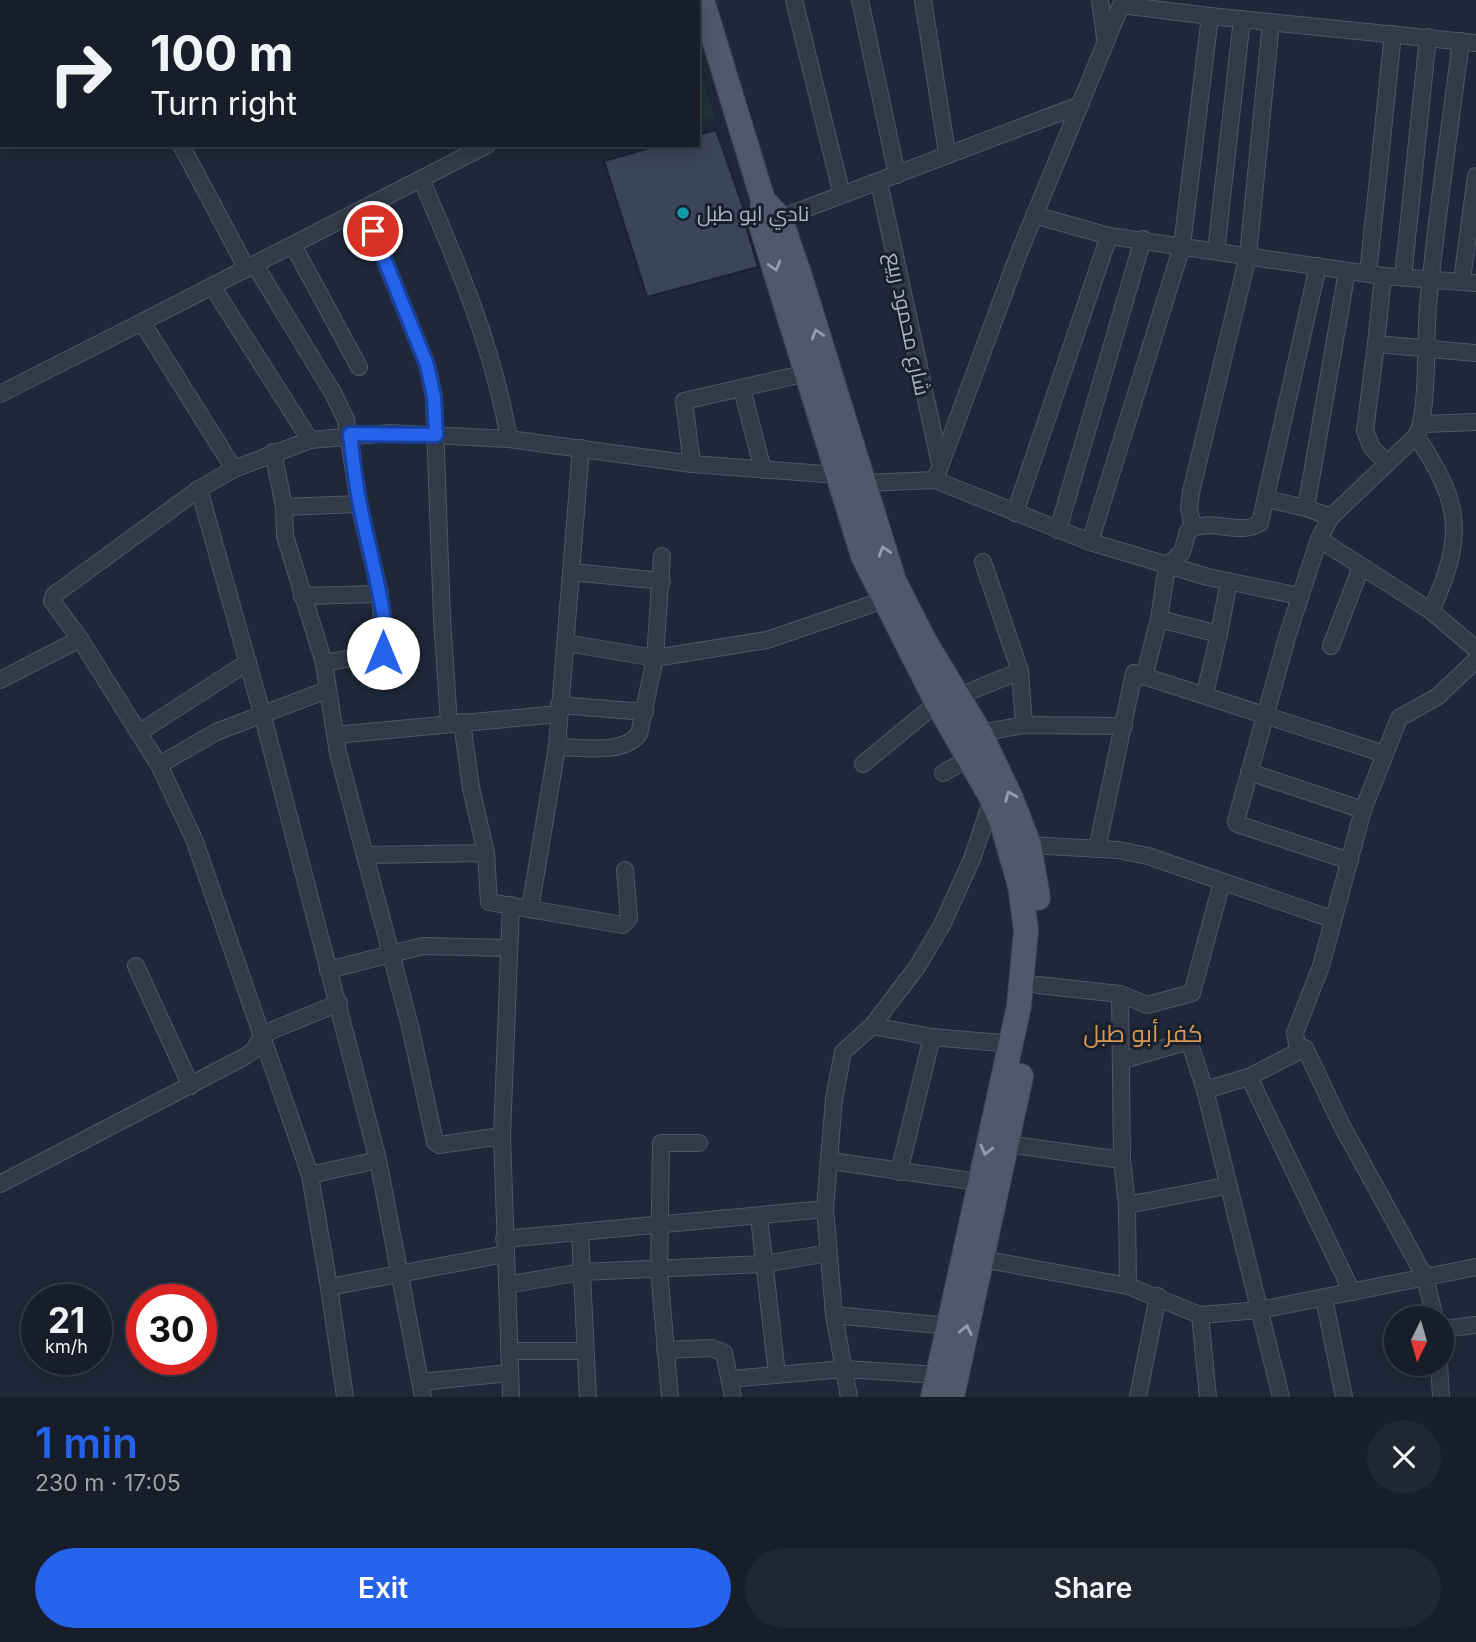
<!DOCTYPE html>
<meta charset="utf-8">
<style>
:root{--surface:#171e2a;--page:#202732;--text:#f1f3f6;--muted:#9ea2a8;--line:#363c47;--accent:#2563eb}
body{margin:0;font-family:Inter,Cairo,sans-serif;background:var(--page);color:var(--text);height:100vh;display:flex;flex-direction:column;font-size:26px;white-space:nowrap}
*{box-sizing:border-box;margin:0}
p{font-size:23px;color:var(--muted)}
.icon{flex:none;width:38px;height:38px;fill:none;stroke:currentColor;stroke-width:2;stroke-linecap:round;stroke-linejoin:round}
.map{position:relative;height:1397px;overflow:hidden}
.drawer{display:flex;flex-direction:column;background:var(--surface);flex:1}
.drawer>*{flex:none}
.guide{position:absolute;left:0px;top:0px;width:700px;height:147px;box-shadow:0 4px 18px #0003,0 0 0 2px var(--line);background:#171e2a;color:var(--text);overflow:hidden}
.needle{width:46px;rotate:185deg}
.tools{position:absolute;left:1384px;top:1306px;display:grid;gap:14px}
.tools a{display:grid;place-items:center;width:70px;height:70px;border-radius:50%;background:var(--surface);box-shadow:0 4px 18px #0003,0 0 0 2px var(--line);font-size:35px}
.speed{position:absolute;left:21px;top:1284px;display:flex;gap:14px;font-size:35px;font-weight:700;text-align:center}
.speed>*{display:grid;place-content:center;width:91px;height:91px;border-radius:50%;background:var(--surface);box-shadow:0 4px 18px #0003,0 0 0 2px var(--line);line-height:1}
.speed small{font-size:18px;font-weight:400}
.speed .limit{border:10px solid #d22;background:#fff;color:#111}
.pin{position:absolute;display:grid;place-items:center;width:60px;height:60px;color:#fff;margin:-30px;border:4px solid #fff;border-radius:50%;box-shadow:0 2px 7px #0007}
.me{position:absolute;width:77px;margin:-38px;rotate:0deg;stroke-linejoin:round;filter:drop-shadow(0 0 5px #0008)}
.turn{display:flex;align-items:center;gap:24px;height:147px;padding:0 35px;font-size:32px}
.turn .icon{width:91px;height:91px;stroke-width:2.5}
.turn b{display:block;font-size:49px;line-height:60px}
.round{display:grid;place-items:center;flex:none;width:74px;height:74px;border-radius:37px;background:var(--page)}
.headline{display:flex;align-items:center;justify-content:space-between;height:119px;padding:0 35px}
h1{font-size:42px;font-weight:600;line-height:52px;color:var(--accent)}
.primary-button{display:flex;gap:14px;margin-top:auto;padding:14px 35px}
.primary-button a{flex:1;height:80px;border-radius:42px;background:var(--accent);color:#fff;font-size:28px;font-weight:600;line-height:80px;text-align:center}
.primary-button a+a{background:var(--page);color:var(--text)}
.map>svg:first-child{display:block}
</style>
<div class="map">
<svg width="1476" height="1397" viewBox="0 0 1476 1397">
<rect width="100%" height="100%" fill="#1f2838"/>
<path fill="#213439" d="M699 72 715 117 698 123V73Z"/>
<path fill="#3b4558" stroke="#1a212f" stroke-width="2" d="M716 130 747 218V229L758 267 647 297 604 161 660 145H698V135Z"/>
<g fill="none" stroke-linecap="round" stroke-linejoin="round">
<g stroke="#505766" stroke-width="18">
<g id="street">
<path d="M99 0 100 2"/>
<path d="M794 0 842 195"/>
<path d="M860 0 897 175"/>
<path d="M923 0 947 153"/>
<path d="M1100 0 1105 38"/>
<path d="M1121 5 1210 16"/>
<path d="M0 109 2 108"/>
<path d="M181 145 247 269"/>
<path d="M487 145 142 322 234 469 310 440 390 433 509 439 692 464 837 475"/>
<path d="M421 179C458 264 493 347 509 439"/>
<path d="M879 182 940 464"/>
<path d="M364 209 427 365 434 397 442 619 449 723"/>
<path d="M1034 215 1109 236 1383 276 1476 283"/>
<path d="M773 221 1080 105"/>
<path d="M293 245 359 367"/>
<path d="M1216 251 1242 19"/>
<path d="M255 265 333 393 346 420 359 504 380 594 384 652 324 663"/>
<path d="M1368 274 1393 34"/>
<path d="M1383 276 1376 344 1476 353"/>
<path d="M1403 277 1428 37"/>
<path d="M1462 280 1476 176"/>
<path d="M212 286 310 440"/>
<path d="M1376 344 1365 431 1372 448 1387 463"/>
<path d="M742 389 763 470"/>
<path d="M0 394 142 322"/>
<path d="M1423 424 1476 422"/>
<path d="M1416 436C1462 503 1465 537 1431 611"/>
<path d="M273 452 284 507 285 536 324 663 338 753 410 1026 435 1142 439 1145 502 1136"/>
<path d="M692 464 684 401 807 373"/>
<path d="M935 480 1019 253 1123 0"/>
<path d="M865 483 935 480 1090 542 1208 577 1299 596"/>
<path d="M199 489 262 713 378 1160 423 1397"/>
<path d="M1266 499 1306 508"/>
<path d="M284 507 359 504"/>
<path d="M1015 513 1109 236"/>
<path d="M1331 517 1306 508 1347 271"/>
<path d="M1193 528 1189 508 1191 492 1248 256 1271 22"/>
<path d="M1058 530 1143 239"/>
<path d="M1319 539 1431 611 1476 649"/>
<path d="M1090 542 1182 246 1210 16 1476 43"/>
<path d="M983 562 1020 671 1024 725"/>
<path d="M572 572 662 581"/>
<path d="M302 596 380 594"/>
<path d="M1159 619 1219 634 1205 693"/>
<path d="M1219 634 1229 581"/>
<path d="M566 643 655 658 767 640 884 600"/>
<path d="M1331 646 1361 567"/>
<path d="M1144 677 1159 619 1167 566 1182 552 1188 531C1209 516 1240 537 1260 523L1318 266"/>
<path d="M0 680 80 639"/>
<path d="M959 696 1020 671"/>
<path d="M559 705 645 712"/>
<path d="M462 722 471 788 486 853 489 902 623 925 629 918 625 870"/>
<path d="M140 732 248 662"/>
<path d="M980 733 1024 725 1124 726"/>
<path d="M335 735 559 714"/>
<path d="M557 747C581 747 623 755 639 734L655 658 662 556"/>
<path d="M1385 754 1399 718 1437 697 1476 660"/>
<path d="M863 764 937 703"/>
<path d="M159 765 80 639 52 601 54 595 199 489 234 469"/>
<path d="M1249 772 1363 810"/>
<path d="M943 773 970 758"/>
<path d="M1029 845 1118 850 1148 856 1332 919"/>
<path d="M1097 849 1134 673 1385 754 1363 810 1321 966 1295 1033 1298 1050"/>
<path d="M365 855 486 853"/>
<path d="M1350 861 1237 824 1236 821 1288 634 1319 539 1331 517 1416 436C1429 415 1425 336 1428 306 1436 217 1450 129 1461 41"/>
<path d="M511 905 502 1136 511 1397"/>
<path d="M530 909 557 747 581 448"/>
<path d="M136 966 191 1086"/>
<path d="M328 970 423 946 508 948"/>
<path d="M1038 985 1120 994 1147 1005 1192 993 1222 882"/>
<path d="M1120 994 1122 1160 1127 1205 1128 1286"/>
<path d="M872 1026 932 1037 1012 1044"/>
<path d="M1123 1060 1189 1041 1205 1090 1281 1397"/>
<path d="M1249 1077 1352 1292"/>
<path d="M1205 1090 1249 1077 1305 1048 1341 1124 1425 1277 1435 1318"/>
<path d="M1006 1144 1122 1160"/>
<path d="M378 1160 310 1175 329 1287 505 1254"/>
<path d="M831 1161 978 1182"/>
<path d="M899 1172 932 1037"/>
<path d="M310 1175 194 839 159 765 216 732 327 690"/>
<path d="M0 1184 244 1057 254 1050 263 1034 339 1003"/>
<path d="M1127 1205 1226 1186"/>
<path d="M759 1217 777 1375"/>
<path d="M580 1233 588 1397"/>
<path d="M504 1239 825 1209"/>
<path d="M982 1259 1128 1286 1200 1315 1260 1310 1476 1267"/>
<path d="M507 1285 581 1272 764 1264 828 1253"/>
<path d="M329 1287 345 1397"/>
<path d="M1324 1298 1344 1397"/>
<path d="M834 1315 949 1326"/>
<path d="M1200 1315 1208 1397"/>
<path d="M1442 1329 1476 1325"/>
<path d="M665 1350 712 1348 724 1353 733 1397"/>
<path d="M509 1351H585"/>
<path d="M1439 1363 1441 1397"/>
<path d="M731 1379 844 1369 939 1375"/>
<path d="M421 1382 509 1373"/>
<path d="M670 1397 659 1270 661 1143H699"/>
<path d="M849 1397 834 1315 825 1209 834 1099 843 1052 872 1026 917 967 942 925 972 859 992 800"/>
<path d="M1138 1397 1158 1296"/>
</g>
</g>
<g stroke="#3c4352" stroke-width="26">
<g id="primary">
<path d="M702 0 763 200 761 225 863 556 937 703 990 795 1002 823 1020 886 1026 930 1019 1006 933 1397"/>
<path d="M763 200 780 218 799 273 894 581 925 642 980 733 1011 798 1029 845 1038 898"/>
<path d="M952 1397 1021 1076"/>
</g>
</g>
<use href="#street" stroke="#323a48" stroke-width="16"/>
<use href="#primary" stroke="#505869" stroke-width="24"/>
</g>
<defs><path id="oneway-chevron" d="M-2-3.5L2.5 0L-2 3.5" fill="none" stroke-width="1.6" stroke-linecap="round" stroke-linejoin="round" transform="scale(1.75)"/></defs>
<g stroke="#959dae">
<use href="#oneway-chevron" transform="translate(775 266) rotate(74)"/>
<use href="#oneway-chevron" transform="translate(817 334) rotate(-107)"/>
<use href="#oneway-chevron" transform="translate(884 551) rotate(-107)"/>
<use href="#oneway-chevron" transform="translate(1010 796) rotate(-113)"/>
<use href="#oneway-chevron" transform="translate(986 1150) rotate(104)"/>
<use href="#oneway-chevron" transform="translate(966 1330) rotate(-78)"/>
</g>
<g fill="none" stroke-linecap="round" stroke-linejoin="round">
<g stroke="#184099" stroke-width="18">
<path id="route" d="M373 231 427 365 434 397 436 435 350 434C353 458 355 481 360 505 364 531 394 635 383 653"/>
</g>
<use href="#route" stroke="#2563eb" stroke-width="12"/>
</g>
<circle fill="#0f9aa8" stroke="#181f2d" stroke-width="2.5" cx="683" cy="213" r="7"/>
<g text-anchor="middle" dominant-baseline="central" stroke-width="6" stroke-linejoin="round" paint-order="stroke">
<g font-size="21" fill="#acb4c5" stroke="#181f2d" text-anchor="start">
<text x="697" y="213">نادي ابو طبل</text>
</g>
<g font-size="21" fill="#acb4c5" stroke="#181f2d">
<text transform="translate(908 324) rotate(78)">شارع محمود ربيع</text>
</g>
<g font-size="24" fill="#d89855" stroke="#181f2d">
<text x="1143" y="1033">كفر أبو طبل</text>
</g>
</g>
</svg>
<div class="tools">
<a><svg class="needle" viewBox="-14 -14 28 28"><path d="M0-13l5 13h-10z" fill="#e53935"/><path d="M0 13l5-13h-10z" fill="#9ea2a8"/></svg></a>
</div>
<div class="speed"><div>21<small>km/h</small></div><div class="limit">30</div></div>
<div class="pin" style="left:373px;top:231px;background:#d93025"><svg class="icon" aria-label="arrive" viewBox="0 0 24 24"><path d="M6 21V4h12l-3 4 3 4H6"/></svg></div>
<svg class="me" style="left:383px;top:653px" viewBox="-20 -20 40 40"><circle r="19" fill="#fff"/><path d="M0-13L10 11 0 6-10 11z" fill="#2563eb"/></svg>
<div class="guide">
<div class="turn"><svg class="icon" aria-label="right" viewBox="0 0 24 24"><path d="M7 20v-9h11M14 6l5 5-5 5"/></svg><div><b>100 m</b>Turn right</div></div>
</div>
</div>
<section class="drawer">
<div class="headline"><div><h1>1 min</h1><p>230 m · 17:05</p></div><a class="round"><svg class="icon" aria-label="close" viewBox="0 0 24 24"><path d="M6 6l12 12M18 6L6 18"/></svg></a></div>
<div class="primary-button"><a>Exit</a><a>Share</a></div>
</section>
